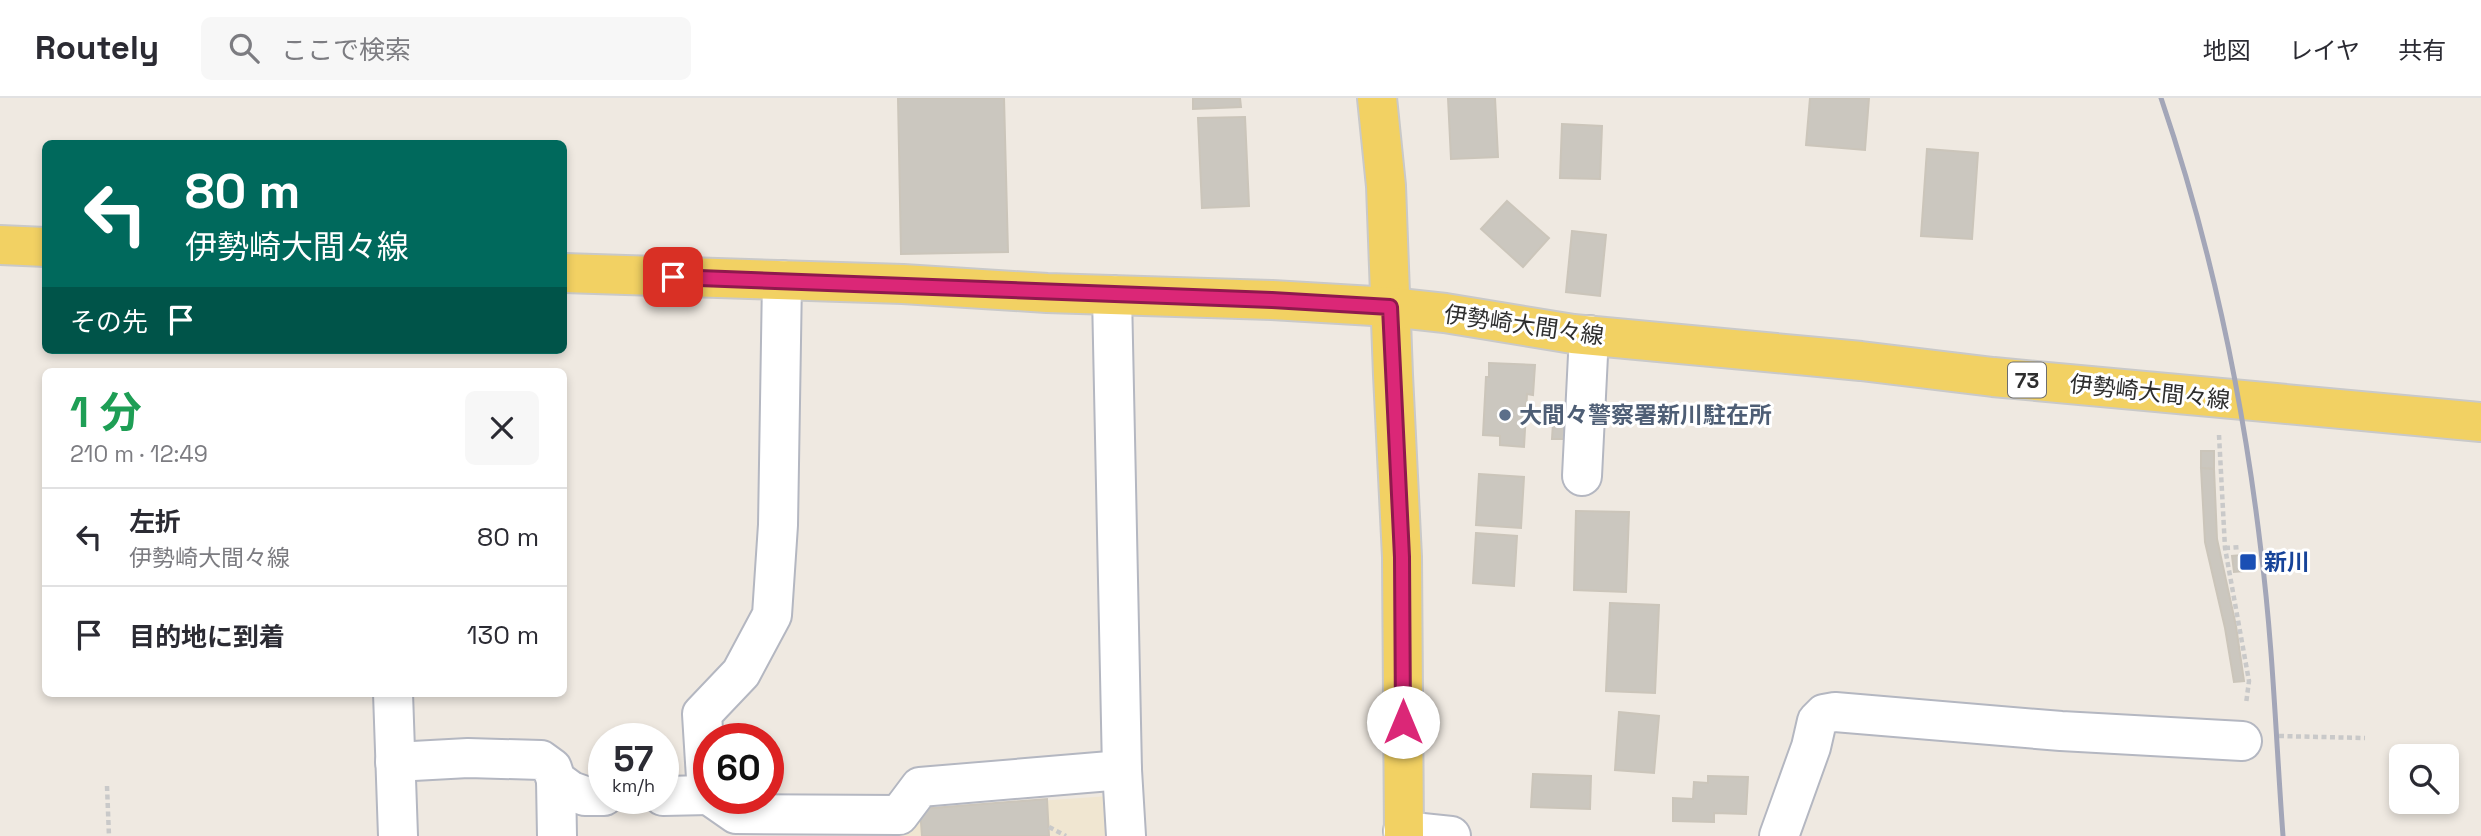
<!DOCTYPE html>
<html lang="ja">
<meta charset="utf-8">
<style>
:root{--surface:#fff;--page:#f7f7f7;--text:#2b2b33;--muted:#7c7c81;--line:#e1e1e2}
body{margin:0;font-family:"Space Grotesk","Noto Sans JP",sans-serif;background:var(--page);color:var(--text);height:100vh;display:flex;flex-direction:column;font-size:26px;white-space:nowrap}
*{box-sizing:border-box;margin:0}
p{font-size:23px;color:var(--muted)}
.icon{flex:none;width:38px;height:38px;fill:none;stroke:currentColor;stroke-width:2;stroke-linecap:round;stroke-linejoin:round}
.map{position:relative;flex:1;overflow:hidden}
.drawer{position:absolute;left:42px;top:270px;width:525px;height:329px;display:flex;flex-direction:column;background:var(--surface);border-radius:10px;box-shadow:0 4px 10px #0003}
.drawer>*{flex:none}
.guide{position:absolute;left:42px;top:42px;width:525px;height:214px;border-radius:10px;box-shadow:0 4px 10px #0003;background:#00695c;color:#fff;overflow:hidden}
.controls{position:absolute;left:2389px;top:646px;display:grid;gap:14px}
.controls a{display:grid;place-items:center;width:70px;height:70px;border-radius:10px;background:var(--surface);box-shadow:0 4px 10px #0003;font-size:35px}
.speed{position:absolute;left:588px;top:625px;display:flex;gap:14px;font-size:35px;font-weight:700;text-align:center}
.speed>*{display:grid;place-content:center;width:91px;height:91px;border-radius:50%;background:var(--surface);box-shadow:0 4px 10px #0003;line-height:1}
.speed small{font-size:18px;font-weight:400}
.speed .limit{border:10px solid #d22;background:#fff;color:#111}
.pin{position:absolute;display:grid;place-items:center;width:60px;height:60px;color:#fff;margin:-30px;border-radius:14px;box-shadow:0 4px 10px #0006}
.me{position:absolute;width:77px;margin:-38px;rotate:0deg;stroke-linejoin:round;filter:drop-shadow(0 0 5px #0008)}
.turn{display:flex;align-items:center;gap:24px;height:147px;padding:0 28px;font-size:32px}
.turn .icon{width:91px;height:91px;stroke-width:2.5}
.turn b{display:block;font-size:49px;line-height:60px}
.then{display:flex;align-items:center;height:66px;padding:0 28px;background:#0003;gap:14px;font-size:26px}
.round{display:grid;place-items:center;flex:none;width:74px;height:74px;border-radius:10px;background:var(--page)}
.overview{display:flex;align-items:center;justify-content:space-between;height:119px;padding:0 28px}
h1{font-size:42px;font-weight:700;line-height:52px;color:#1e9e55}
ul{padding:0;list-style:none}
li{display:flex;align-items:center;gap:21px;height:98px;padding:0 28px;border-top:2px solid var(--line)}
li div{flex:1}
li b{display:block;font-size:26px}
li em{font-style:normal}
header{display:flex;align-items:center;gap:42px;box-sizing:border-box;height:98px;padding:0 35px;background:var(--surface);border-bottom:2px solid var(--line)}
header strong{font-size:33px}
nav{display:flex;gap:38px;margin-inline-start:auto;font-size:24px}
.search{width:490px;height:63px;background:var(--page);display:flex;align-items:center;gap:18px;box-sizing:border-box;padding:0 24px;border-radius:10px;color:var(--muted);font-size:26px}
.map>svg:first-child{display:block}
</style>
<header>
<strong>Routely</strong>
<div class="search"><svg class="icon" aria-label="search" viewBox="0 0 24 24"><circle cx="10" cy="10" r="6"/><path d="M15 15l6 6"/></svg>ここで検索</div>
<nav><a>地図</a><a>レイヤ</a><a>共有</a></nav>
</header>
<div class="map">
<svg width="2481" height="738" viewBox="0 0 2481 738">
<rect width="100%" height="100%" fill="#efe9e1"/>
<path fill="#f0e6d1" d="M1138 696 1141 738H893V734L920 711Z"/>
<g fill="#cbc7bf" stroke="#cbc5ba" stroke-width="2">
<path d="M898 0H1004L1008 154 901 156Z"/>
<path d="M1193 0H1240L1241 9 1193 11Z"/>
<path d="M1448 0H1495L1498 59 1451 61Z"/>
<path d="M1810 0H1869L1865 52 1806 47Z"/>
<path d="M1245 19 1249 108 1202 110 1198 20Z"/>
<path d="M1562 26 1602 28 1600 81 1560 80Z"/>
<path d="M1927 51 1978 55 1972 141 1921 138Z"/>
<path d="M1507 103 1549 140 1523 169 1481 131Z"/>
<path d="M1572 133 1606 137 1600 198 1566 194Z"/>
<path d="M1489 265 1535 267 1533 297 1527 296 1524 349 1500 347V338L1483 337 1486 279H1489Z"/>
<path d="M1554 309 1572 311 1570 341H1552Z"/>
<path d="M2201 353H2214V371L2201 370Z"/>
<path d="M2201 370 2214 371 2217 441 2236 528 2244 583 2234 584 2225 530 2205 444Z"/>
<path d="M1479 376 1524 379 1521 430 1476 427Z"/>
<path d="M1576 413 1629 414 1626 494 1574 492Z"/>
<path d="M1476 435 1517 438 1514 488 1473 485Z"/>
<path d="M2242 457 2244 473 2234 474 2232 458Z"/>
<path d="M1610 505 1659 507 1655 595 1606 593Z"/>
<path d="M1619 614 1659 618 1654 675 1615 672Z"/>
<path d="M1533 676 1591 678 1590 711 1531 709Z"/>
<path d="M1708 678 1748 679 1746 716 1714 715V724L1673 723V700L1693 701 1694 684 1708 685Z"/>
<path d="M1047 701 1049 738H922L920 711Z"/>
</g>
<g fill="none" stroke-linecap="round" stroke-linejoin="round">
<g stroke="#b4b7c1" stroke-width="42">
<g id="minor">
<path d="M1112 197 1122 672 1126 738"/>
<path d="M1582 378 1589 237"/>
<path d="M393 595 398 738"/>
<path d="M395 664 468 660 541 662 552 670 556 682 571 693 585 698H604"/>
<path d="M556 682 557 738"/>
<path d="M707 696 702 616 741 575 772 517 778 427 782 182"/>
<path d="M663 698 709 697"/>
<path d="M713 700 736 716 899 717 920 689 1122 672"/>
<path d="M1403 733 1451 738"/>
<path d="M1779 738 1811 649 1817 623 1824 616 1835 614 2061 633 2242 643"/>
</g>
</g>
<g stroke="#c9c9c9" stroke-width="42">
<g id="major">
<path d="M1377 0 1386 88 1393 277 1402 459 1404 738"/>
<path d="M0 147 46 149"/>
<path d="M564 175 903 186 1047 195 1272 202 1390 209 1445 215 1573 236 1861 263 1993 279 2481 324"/>
</g>
</g>
<g stroke="#c9c9c9" stroke-width="4.5" stroke-dasharray="5 3.5" stroke-linecap="butt">
<path d="M2219 337 2225 450 2249 583 2246 606"/>
<path d="M2225 450 2241 449"/>
<path d="M2279 638 2365 640"/>
<path d="M107 688 109 738"/>
<path d="M1049 729 1066 738"/>
</g>
<use href="#minor" stroke="#fff" stroke-width="38"/>
<use href="#major" stroke="#f2d163" stroke-width="38"/>
<path stroke="#a3a6b8" stroke-width="5" d="M2161 0C2211 147 2243 299 2261 453 2273 548 2276 643 2283 738"/>
</g>
<g fill="none" stroke-linecap="round" stroke-linejoin="round">
<g stroke="#8e194d" stroke-width="18">
<path id="route" d="M673 179 1272 202 1390 209 1402 459 1403 624"/>
</g>
<use href="#route" stroke="#db2777" stroke-width="12"/>
</g>
<circle fill="#5c6f8a" stroke="#fff" stroke-width="2.5" cx="1505" cy="317" r="7"/>
<rect fill="#1a4fb4" stroke="#fff" stroke-width="2.5" x="2239" y="455" width="18" height="18" rx="3.5"/>
<g text-anchor="middle" dominant-baseline="central" stroke-width="6" stroke-linejoin="round" paint-order="stroke">
<rect fill="#fff" stroke="#6d6d6d" stroke-width="2" x="2008" y="264.5" width="38" height="35" rx="5"/>
<g font-size="21" font-weight="bold" fill="#2e2e2e">
<text x="2027" y="282">73</text>
</g>
<g font-size="23" fill="#2e2e2e" stroke="#fff">
<text transform="translate(1524 227) rotate(8)">伊勢崎大間々線</text>
<text transform="translate(2150 294) rotate(6)">伊勢崎大間々線</text>
</g>
<g font-size="23" font-weight="bold" fill="#4e5e75" stroke="#fff" text-anchor="start">
<text x="1519" y="317">大間々警察署新川駐在所</text>
</g>
<g font-size="23" font-weight="bold" fill="#164399" stroke="#fff" text-anchor="start">
<text x="2264" y="464">新川</text>
</g>
</g>
</svg>
<div class="controls">
<a><svg class="icon" aria-label="search" viewBox="0 0 24 24"><circle cx="10" cy="10" r="6"/><path d="M15 15l6 6"/></svg></a>
</div>
<div class="speed"><div>57<small>km/h</small></div><div class="limit">60</div></div>
<div class="pin" style="left:673px;top:179px;background:#d93025"><svg class="icon" aria-label="arrive" viewBox="0 0 24 24"><path d="M6 21V4h12l-3 4 3 4H6"/></svg></div>
<svg class="me" style="left:1403px;top:624px" viewBox="-20 -20 40 40"><circle r="19" fill="#fff"/><path d="M0-13L10 11 0 6-10 11z" fill="#db2777"/></svg>
<div class="guide">
<div class="turn"><svg class="icon" aria-label="left" viewBox="0 0 24 24"><path d="M17 20v-9H6M10 6l-5 5 5 5"/></svg><div><b>80 m</b>伊勢崎大間々線</div></div>
<div class="then">その先<svg class="icon" aria-label="arrive" viewBox="0 0 24 24"><path d="M6 21V4h12l-3 4 3 4H6"/></svg></div>
</div>
<section class="drawer">
<div class="overview"><div><h1>1 分</h1><p>210 m · 12:49</p></div><a class="round"><svg class="icon" aria-label="close" viewBox="0 0 24 24"><path d="M6 6l12 12M18 6L6 18"/></svg></a></div>
<ul>
<li><svg class="icon" aria-label="left" viewBox="0 0 24 24"><path d="M17 20v-9H6M10 6l-5 5 5 5"/></svg><div><b>左折</b><p>伊勢崎大間々線</p></div><em>80 m</em></li>
<li><svg class="icon" aria-label="arrive" viewBox="0 0 24 24"><path d="M6 21V4h12l-3 4 3 4H6"/></svg><div><b>目的地に到着</b></div><em>130 m</em></li>
</ul>
</section>
</div>
